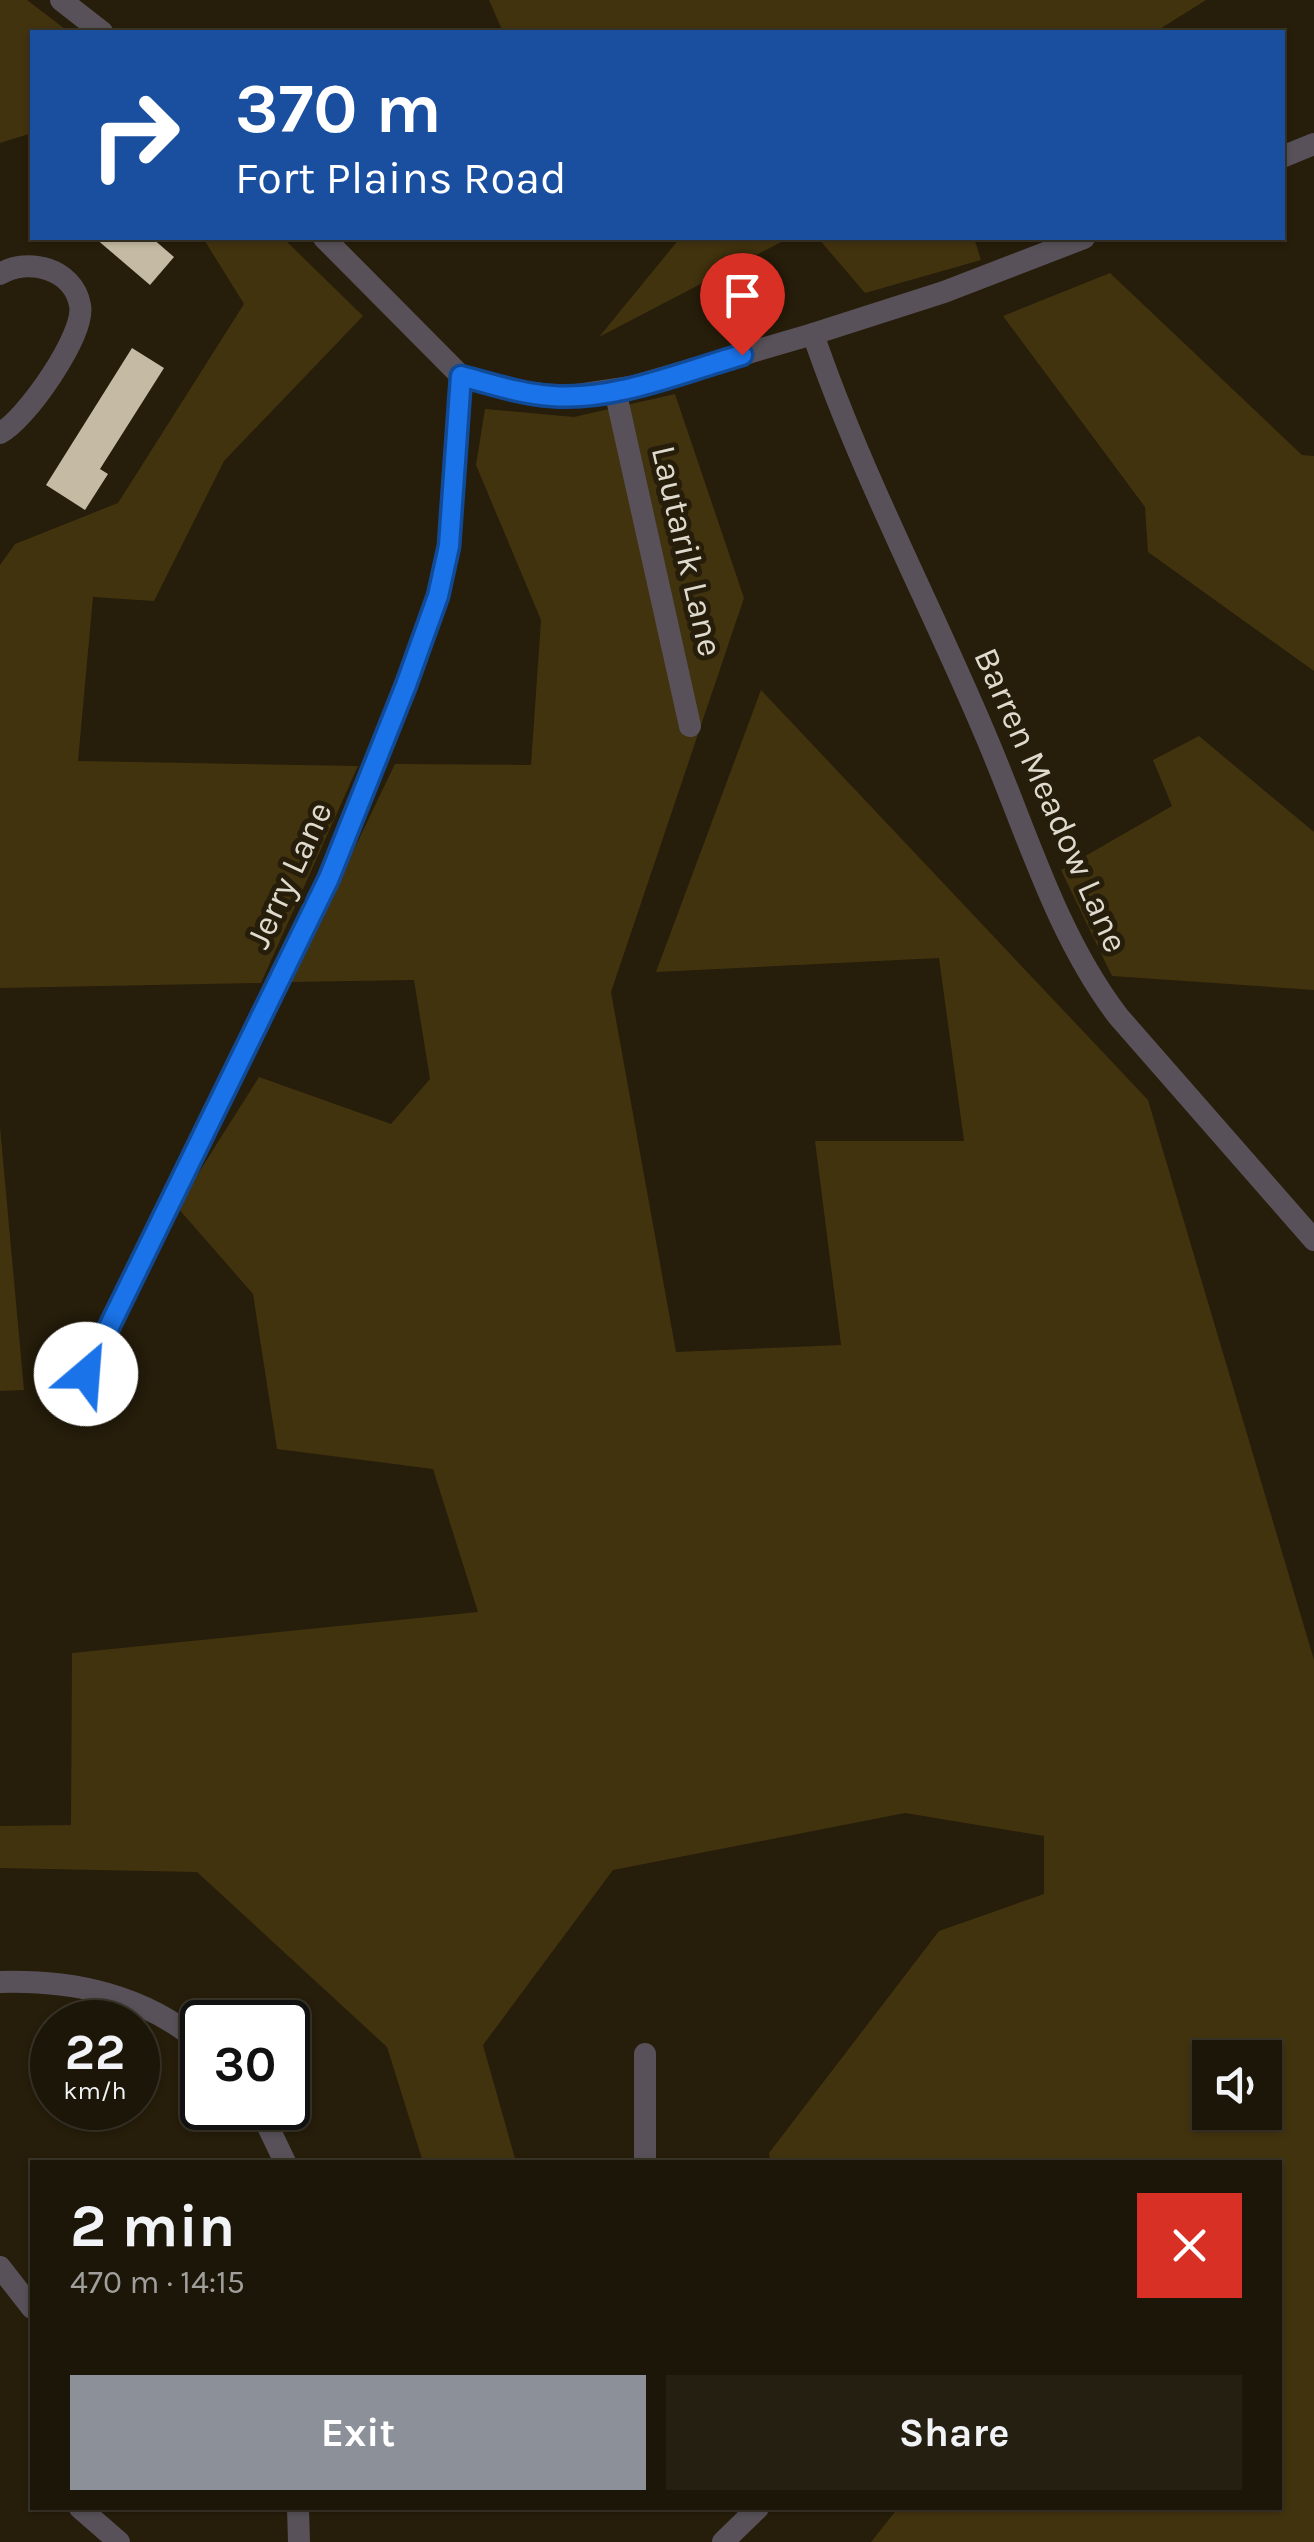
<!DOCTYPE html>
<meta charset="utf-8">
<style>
:root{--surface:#1c1608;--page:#251f12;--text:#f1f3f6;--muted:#a09f9c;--line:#3a3529;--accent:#8c9099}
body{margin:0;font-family:Karla,sans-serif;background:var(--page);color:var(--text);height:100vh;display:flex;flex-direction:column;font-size:38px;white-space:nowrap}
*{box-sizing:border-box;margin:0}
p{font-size:32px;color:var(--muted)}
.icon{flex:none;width:55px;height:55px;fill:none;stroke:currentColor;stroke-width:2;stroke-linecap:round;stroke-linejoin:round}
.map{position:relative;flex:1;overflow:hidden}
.sheet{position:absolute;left:30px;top:2160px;width:1252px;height:350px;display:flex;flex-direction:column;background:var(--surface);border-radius:0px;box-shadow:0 2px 8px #0004,0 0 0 2px var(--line)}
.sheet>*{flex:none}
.banner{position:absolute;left:30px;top:30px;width:1255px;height:210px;border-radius:0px;box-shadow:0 2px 8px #0004,0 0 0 2px var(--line);background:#1a4fa0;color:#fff;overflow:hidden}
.controls{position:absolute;left:1192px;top:2040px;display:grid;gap:20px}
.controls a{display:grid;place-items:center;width:90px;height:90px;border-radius:0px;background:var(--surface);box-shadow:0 2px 8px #0004,0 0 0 2px var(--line);font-size:50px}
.speed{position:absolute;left:30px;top:2000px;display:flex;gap:20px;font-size:50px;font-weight:700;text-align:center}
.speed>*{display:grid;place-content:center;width:130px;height:130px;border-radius:50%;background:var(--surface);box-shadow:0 2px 8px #0004,0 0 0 2px var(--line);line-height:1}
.speed small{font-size:25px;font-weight:400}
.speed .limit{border:5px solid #111;border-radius:15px;background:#fff;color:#111}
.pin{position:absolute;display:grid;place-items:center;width:85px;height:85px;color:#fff;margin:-102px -42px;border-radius:50% 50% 50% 0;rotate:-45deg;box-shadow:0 0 10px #0007}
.pin .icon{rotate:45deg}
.me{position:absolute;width:110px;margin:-55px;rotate:27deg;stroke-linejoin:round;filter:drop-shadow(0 0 8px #0008)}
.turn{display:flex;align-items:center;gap:35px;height:210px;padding:0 40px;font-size:45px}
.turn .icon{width:130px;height:130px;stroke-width:2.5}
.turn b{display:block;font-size:70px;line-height:85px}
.round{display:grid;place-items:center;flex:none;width:105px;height:105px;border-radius:0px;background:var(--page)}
.head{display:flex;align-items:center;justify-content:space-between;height:170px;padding:0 40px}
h1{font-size:60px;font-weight:700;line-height:75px}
.action{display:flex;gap:20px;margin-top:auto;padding:20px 40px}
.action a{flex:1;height:115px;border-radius:0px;background:var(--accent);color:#fff;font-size:40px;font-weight:700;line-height:115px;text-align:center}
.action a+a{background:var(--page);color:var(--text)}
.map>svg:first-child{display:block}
</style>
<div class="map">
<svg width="1314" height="2542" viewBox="0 0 1314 2542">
<rect width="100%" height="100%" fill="#261d0a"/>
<g fill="#42330f" fill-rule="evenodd">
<path d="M0 0H27L69 32H32V133L0 143Z"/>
<path d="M489 0H1206L1155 32H503Z"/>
<path d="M203 238H283L363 316 224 461 154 601 93 597 78 761 358 766 261 983 0 988V565L15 544 118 503 244 304Z"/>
<path d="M680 238H789L599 337Z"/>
<path d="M818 238H974L981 260 865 293Z"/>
<path d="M1110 273 1302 455 1314 456V671L1148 552 1145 507 1003 316Z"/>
<path d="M675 394 744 598 611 992 676 1352 841 1345 815 1141H964L939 958 656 972 761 690 1148 1100 1314 1660V2542H871L898 2508H1280V2162H770L769 2153 939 1931 1044 1894V1836L905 1813 613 1870 483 2045 516 2162H423L387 2047 197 1872 0 1868V1826L71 1825 72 1653 478 1612 433 1469 277 1449 253 1294 177 1207 259 1077 391 1124 430 1079 414 980 290 982 395 764 531 765 541 620 476 465 485 409 574 417ZM1210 2058H1265V2112H1210Z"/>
<path d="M1199 736 1314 832V990L1112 976 1061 870 1172 806 1153 760Z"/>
<path d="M0 1127 24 1390 0 1391Z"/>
</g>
<g fill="#c5baa3">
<path d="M95 238H152L174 257 150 285Z"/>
<path d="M132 348 164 368 100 469 108 474 85 510 46 485Z"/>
</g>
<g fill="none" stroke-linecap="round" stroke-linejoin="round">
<g stroke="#585159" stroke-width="22">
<path d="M61 0 102 32"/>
<path d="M1282 157 1314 144"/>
<path d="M324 238 461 376 518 391 564 397 631 387 813 334 944 292 1084 238"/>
<path d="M0 274C27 257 73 268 80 305 86 334 25 421 0 433"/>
<path d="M813 334C861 474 928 599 985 734 1026 829 1055 933 1118 1016L1314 1240"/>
<path d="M615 390 690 726"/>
<path d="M86 1374 329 878 406 685 438 596 449 546 461 376"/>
<path d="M0 1982C75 1980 144 1995 202 2044"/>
<path d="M259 2108 285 2162"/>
<path d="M645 2162V2054"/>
<path d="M0 2267 32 2308"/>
<path d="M80 2508 119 2542"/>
<path d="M298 2508 299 2542"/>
<path d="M723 2542 758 2508"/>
</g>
</g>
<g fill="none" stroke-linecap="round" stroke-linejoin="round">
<g stroke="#114b97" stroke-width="25">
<path id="route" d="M86 1374 329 878 406 685 438 596 449 546 461 376C491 384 521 394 552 396 616 401 682 372 742 355"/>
</g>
<use href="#route" stroke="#1a73e8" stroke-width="18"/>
</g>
<g text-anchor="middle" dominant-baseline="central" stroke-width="10" stroke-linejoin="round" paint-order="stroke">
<g font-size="35" fill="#dfdace" stroke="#261d0a">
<text transform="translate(687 551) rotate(77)">Lautarik Lane</text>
<text transform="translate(1051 800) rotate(66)">Barren Meadow Lane</text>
<text transform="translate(289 875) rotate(-65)">Jerry Lane</text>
</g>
</g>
</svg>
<div class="controls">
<a><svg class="icon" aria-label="sound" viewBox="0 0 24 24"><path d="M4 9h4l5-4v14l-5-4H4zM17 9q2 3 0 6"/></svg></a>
</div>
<div class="speed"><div>22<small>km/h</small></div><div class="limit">30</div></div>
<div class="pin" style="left:742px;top:355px;background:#d93025"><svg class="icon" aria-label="arrive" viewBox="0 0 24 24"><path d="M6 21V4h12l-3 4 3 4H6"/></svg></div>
<svg class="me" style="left:86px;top:1374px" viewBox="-20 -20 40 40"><circle r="19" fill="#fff"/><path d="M0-13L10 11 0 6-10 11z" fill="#1a73e8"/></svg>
<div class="banner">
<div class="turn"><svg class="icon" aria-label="right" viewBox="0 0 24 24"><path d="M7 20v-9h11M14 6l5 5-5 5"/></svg><div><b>370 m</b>Fort Plains Road</div></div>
</div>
<section class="sheet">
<div class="head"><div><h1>2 min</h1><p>470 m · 14:15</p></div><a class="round" style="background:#d93025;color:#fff"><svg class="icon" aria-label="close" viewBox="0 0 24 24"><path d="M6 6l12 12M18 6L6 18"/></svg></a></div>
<div class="action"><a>Exit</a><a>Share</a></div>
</section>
</div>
